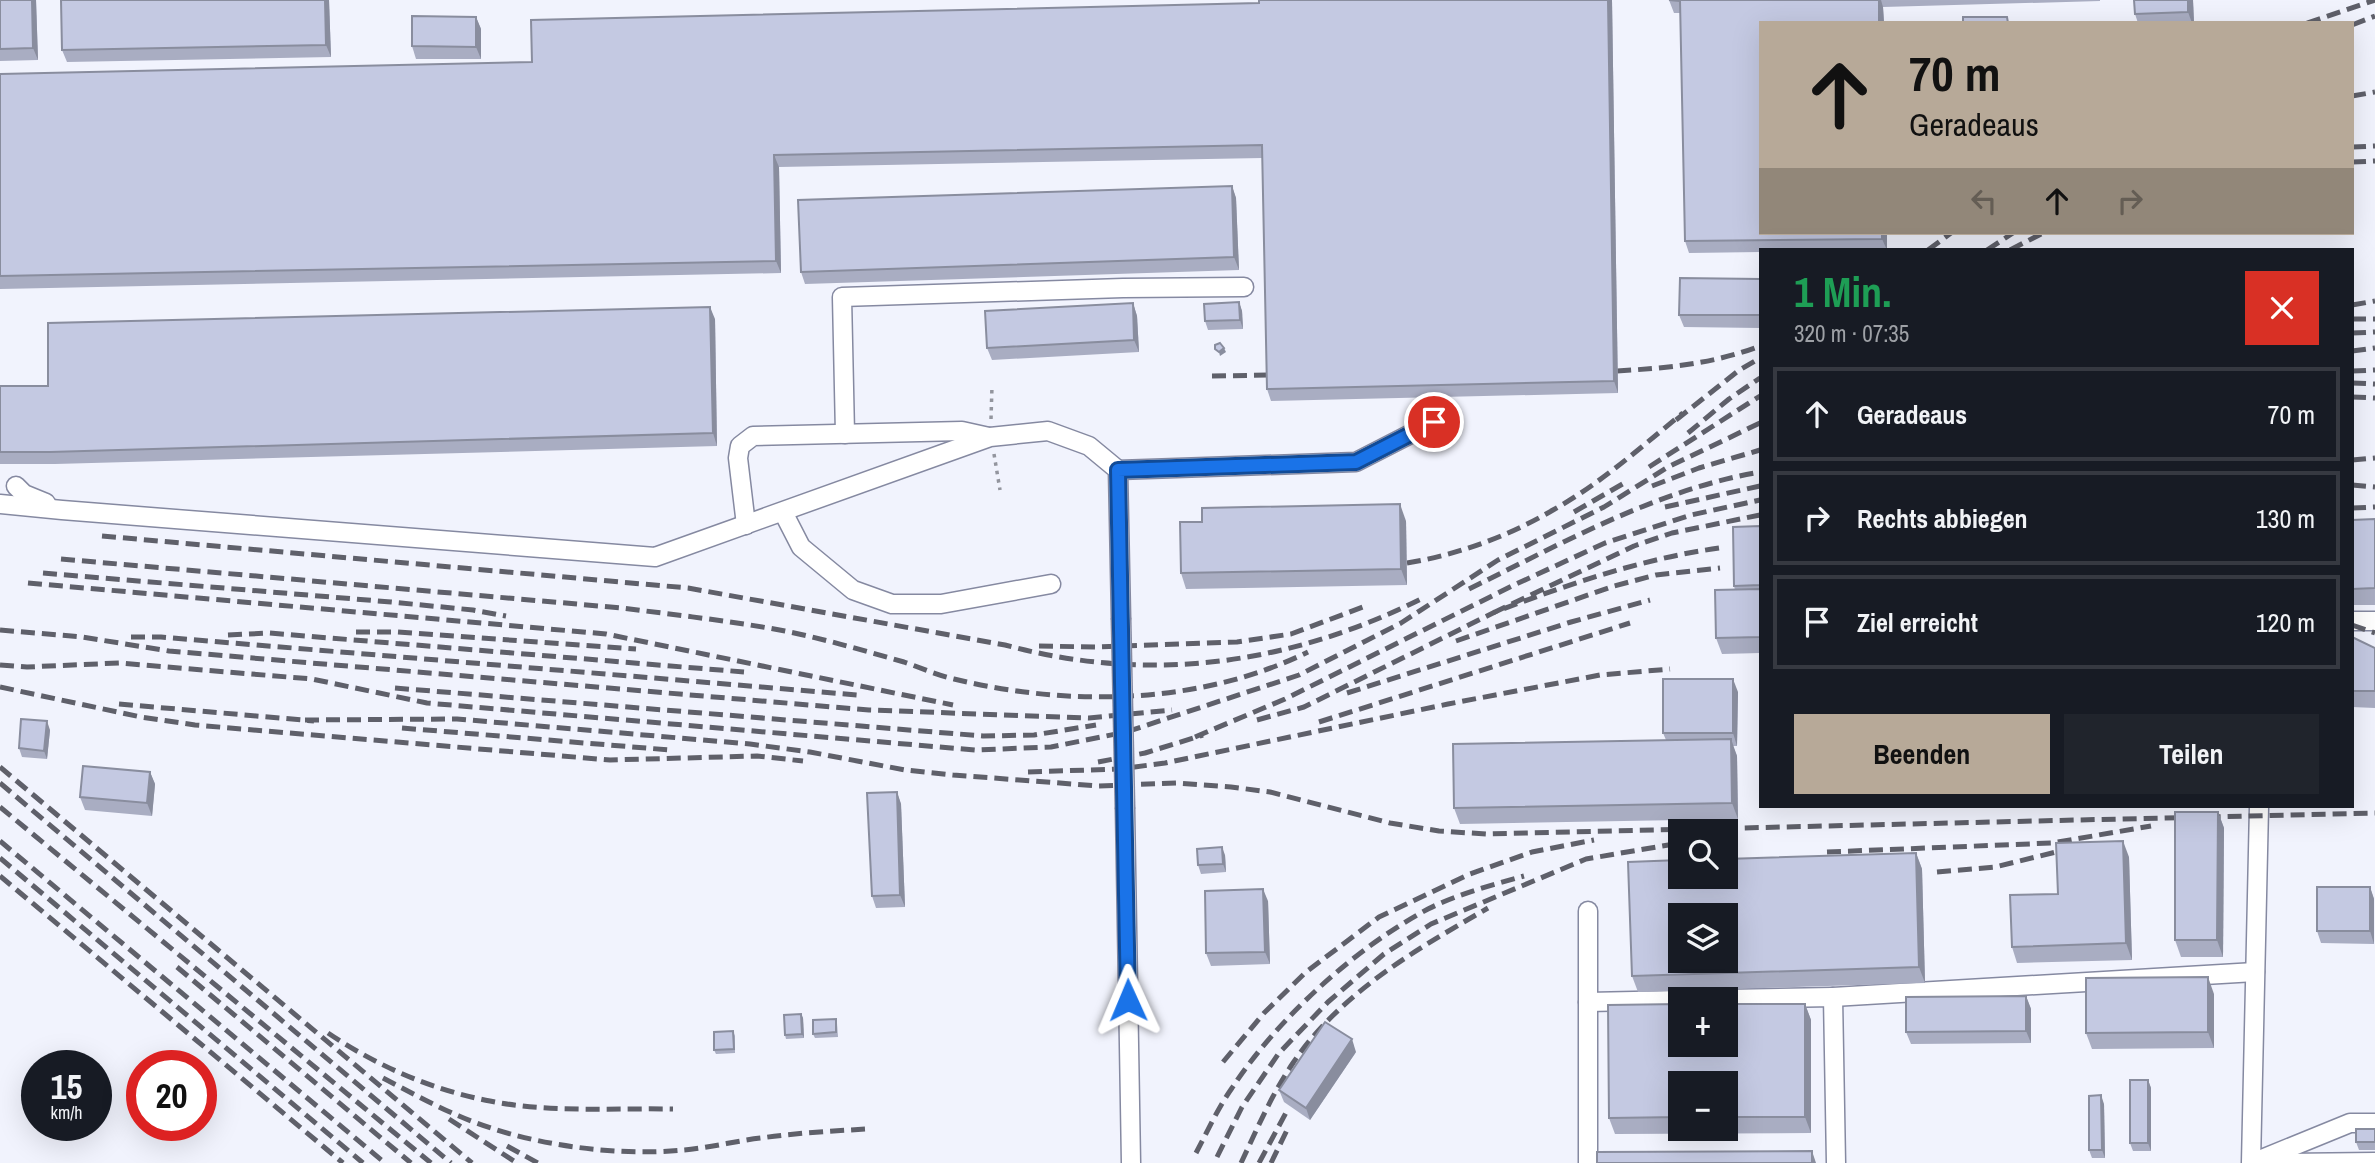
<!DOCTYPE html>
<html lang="de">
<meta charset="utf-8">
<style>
:root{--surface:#171b24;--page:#20242c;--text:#f1f3f6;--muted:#9ea1a6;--line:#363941;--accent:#b7a998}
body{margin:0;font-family:"Archivo Narrow",sans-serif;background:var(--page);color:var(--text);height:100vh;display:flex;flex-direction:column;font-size:26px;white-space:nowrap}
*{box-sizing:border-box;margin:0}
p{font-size:23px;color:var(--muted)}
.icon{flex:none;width:38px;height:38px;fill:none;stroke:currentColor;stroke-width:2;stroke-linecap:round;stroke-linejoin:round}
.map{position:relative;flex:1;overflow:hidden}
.side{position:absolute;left:1759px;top:248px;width:595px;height:560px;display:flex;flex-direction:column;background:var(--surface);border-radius:0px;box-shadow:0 7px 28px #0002}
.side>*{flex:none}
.guide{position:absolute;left:1759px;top:21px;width:595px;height:214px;border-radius:0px;box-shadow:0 7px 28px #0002;background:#b7a998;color:#111;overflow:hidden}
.fabs{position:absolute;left:1668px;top:819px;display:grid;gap:14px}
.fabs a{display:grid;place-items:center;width:70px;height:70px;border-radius:0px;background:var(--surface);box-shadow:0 7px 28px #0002;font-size:35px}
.speed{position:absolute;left:21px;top:1050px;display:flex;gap:14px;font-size:35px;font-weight:700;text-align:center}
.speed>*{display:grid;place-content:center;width:91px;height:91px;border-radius:50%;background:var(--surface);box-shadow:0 7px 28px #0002;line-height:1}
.speed small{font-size:18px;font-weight:400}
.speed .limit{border:10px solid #d22;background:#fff;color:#111}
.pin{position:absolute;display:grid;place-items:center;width:60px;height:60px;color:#fff;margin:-30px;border:4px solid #fff;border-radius:50%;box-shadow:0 2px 7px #0007}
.me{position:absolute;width:77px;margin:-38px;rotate:359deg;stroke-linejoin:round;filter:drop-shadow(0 0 5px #0008)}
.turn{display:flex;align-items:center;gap:24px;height:147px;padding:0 35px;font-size:32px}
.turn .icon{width:91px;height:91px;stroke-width:2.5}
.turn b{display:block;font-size:49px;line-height:60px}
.lanes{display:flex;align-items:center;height:66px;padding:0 35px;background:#0003;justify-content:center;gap:35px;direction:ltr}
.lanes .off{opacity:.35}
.round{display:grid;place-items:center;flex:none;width:74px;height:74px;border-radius:0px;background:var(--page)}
.headline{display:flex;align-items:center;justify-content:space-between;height:119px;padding:0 35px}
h1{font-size:42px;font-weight:700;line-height:52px;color:#1e9e55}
.action{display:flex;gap:14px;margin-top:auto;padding:14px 35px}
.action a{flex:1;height:80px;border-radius:0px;background:var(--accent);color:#111;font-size:28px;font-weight:700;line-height:80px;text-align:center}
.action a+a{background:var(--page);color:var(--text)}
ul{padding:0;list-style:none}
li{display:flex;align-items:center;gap:21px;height:94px;margin:0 14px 10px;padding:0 21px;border:4px solid var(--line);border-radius:0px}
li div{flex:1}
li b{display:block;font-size:26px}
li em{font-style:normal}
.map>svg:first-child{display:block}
</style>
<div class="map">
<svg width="2375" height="1163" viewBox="0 0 2375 1163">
<rect width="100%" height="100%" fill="#f1f3fd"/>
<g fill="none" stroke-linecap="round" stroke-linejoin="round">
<g stroke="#8589a1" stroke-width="21">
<g id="minor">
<path d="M845 434 842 297 1123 288 1244 287"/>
<path d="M1118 470 1356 462 1434 422"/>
<path d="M16 486 24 494 46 503"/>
<path d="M0 504 62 510 655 557 990 437 1048 431 1089 446 1118 470 1121 618"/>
<path d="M783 512 801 547 853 590 892 604H941L1051 584"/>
<path d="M746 525 738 458 740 446 753 436 962 431 989 437"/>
<path d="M2352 621H2375"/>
<path d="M1125 809 1131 1163"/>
<path d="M1588 911V1163"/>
<path d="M1833 997 2255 972"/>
<path d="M1726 999 1833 997 1836 1163"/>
<path d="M1588 1002 1680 1000"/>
<path d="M2251 1163 2259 807"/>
<path d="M2252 1163 2350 1123H2375"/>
<path d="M2279 1163 2375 1162"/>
</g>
</g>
<g stroke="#93959e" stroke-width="3.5" stroke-dasharray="3.5 5" stroke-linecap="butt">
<path d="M991 419 992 386"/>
<path d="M994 454 1000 490"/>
</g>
<use href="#minor" stroke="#fff" stroke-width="18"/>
<g stroke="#5f606a" stroke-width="5" stroke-dasharray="14 7" stroke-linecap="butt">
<path d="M2307 23 2375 0"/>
<path d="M2352 25 2375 16"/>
<path d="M2352 96 2375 92"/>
<path d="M2352 147 2375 146"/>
<path d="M2352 162 2375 161"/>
<path d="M1928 250 1951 233"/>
<path d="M1987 250 2013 233"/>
<path d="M2010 250 2043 233"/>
<path d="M2352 305 2375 301"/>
<path d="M2352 319H2375"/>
<path d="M2352 333 2375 332"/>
<path d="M2352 351 2375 348"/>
<path d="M1617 371C1667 368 1713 364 1760 346"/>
<path d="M2352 371 2375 370"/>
<path d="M1212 376 1271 375"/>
<path d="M2352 383 2375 384"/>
<path d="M2352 397 2375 398"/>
<path d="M1676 420 1738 371 1760 358"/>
<path d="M1688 433 1729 399 1760 378"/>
<path d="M2352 460 2375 458"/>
<path d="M1649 467 1760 396"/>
<path d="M2352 485 2375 487"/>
<path d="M1652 486 1699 468 1760 450"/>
<path d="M1665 507 1760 486"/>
<path d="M2352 508 2375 507"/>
<path d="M1574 512 1626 482"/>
<path d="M102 536 688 588 1005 645C1150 684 1289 665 1423 598"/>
<path d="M1719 548C1641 559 1569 584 1495 612L1634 546 1672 533 1760 515"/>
<path d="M61 559 622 608C676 615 732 621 785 631 825 639 865 651 904 662 921 668 937 675 954 679 1069 707 1200 705 1308 652"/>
<path d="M1407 563C1457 555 1509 536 1553 510 1600 484 1641 447 1683 413"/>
<path d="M43 573 391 602 473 610 506 616"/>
<path d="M28 583 606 634 953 705"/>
<path d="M1469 589C1563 543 1656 490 1760 472"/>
<path d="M2352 625 2375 633"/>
<path d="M0 630 82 637 169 651 869 710 1089 718 1172 710"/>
<path d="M356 632H397L636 649"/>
<path d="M228 635 269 633 744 672"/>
<path d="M131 637H161L857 695"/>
<path d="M1456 641 1614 586 1656 575 1720 568"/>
<path d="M1039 646 1095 647 1237 642 1291 634 1363 607"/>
<path d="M0 665 27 667 119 663 312 679 427 703 975 750 1051 747 1126 732 1299 675 1401 623 1498 560 1604 507 1668 467 1760 423"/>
<path d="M0 687 141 717 195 725 610 760 757 756 803 761"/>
<path d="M395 688 983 736 1034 735 1096 725"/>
<path d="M1347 693 1571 622 1650 600"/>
<path d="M119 704 314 721"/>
<path d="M305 720 457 719 750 744 810 752 905 770 953 775 1099 786 1176 783 1231 787 1270 792 1390 823 1439 831 1486 834 2375 813"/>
<path d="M1257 720 1304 707 1495 612"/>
<path d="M1319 722 1630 623"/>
<path d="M402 728 670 750"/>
<path d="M1195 737 1285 699 1514 585 1605 543 1691 515 1760 500"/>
<path d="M1098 762 1145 753 1203 735"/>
<path d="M0 767 472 1163"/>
<path d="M1028 772 1119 769 1165 763 1448 704 1600 675 1670 669"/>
<path d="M0 783 451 1163"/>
<path d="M0 807 431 1163"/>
<path d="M0 841 385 1163"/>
<path d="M1827 852 2052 843 2151 826"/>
<path d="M0 858 363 1163"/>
<path d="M1937 872 1995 867 2064 850"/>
<path d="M0 876 343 1163"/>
<path d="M177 967 411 1163"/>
<path d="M328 1033C377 1066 432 1090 490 1101 549 1113 613 1108 673 1109"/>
<path d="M1223 1062 1264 1013 1306 972 1379 917 1470 874 1532 852 1594 840"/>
<path d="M383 1078C408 1091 433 1105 459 1116 523 1144 613 1157 683 1150 709 1148 735 1141 761 1138 796 1133 832 1131 867 1129"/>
<path d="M449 1119 517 1163"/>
<path d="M507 1146 538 1163"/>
<path d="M1196 1153C1207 1132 1218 1108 1232 1088 1277 1019 1355 948 1428 909 1458 894 1492 885 1524 876"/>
<path d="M1217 1157 1242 1107 1279 1053 1328 1002 1384 954 1431 924 1586 859 1680 843"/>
<path d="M1241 1163C1257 1129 1272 1094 1293 1063 1340 993 1417 949 1488 908"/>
<path d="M1259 1163 1288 1109"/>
<path d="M1271 1163 1288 1128"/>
</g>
<g stroke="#8589a1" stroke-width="21" stroke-linecap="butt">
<path id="minor-bridge" d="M1121 618 1125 809"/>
</g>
<use href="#minor-bridge" stroke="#fff" stroke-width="18"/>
</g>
<g fill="#a9adc2" fill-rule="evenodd">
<path d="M0 0H36L38 60 0 61Z"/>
<path d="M61 0H329L331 57 67 62 62 50Z"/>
<path d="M1259 0H1612L1618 393 1271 401 1267 389 1262 158 779 167 781 273 0 289V74L532 62 1259 3Z"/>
<path d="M1669 0H2100V1L1883 7 1884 23H1760L1887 233V250H1760V252L1689 253 1685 241 1680 13H1674Z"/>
<path d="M2193 0 2194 23H2138L2135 14Z"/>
<path d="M476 17 481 29V59H416L412 46Z"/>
<path d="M1232 186 1236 198 1239 270 805 284 801 272Z"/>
<path d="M1760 279V328L1684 327 1679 315Z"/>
<path d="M1239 302 1242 311 1243 329 1208 330 1205 321Z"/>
<path d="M1133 303 1137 316 1139 352 992 360 987 348Z"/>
<path d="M715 319 717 446 55 464H0V386H48Z"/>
<path d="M2375 519V605H2352V520Z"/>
<path d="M1406 521 1407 585 1186 589 1181 573 1202 522Z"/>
<path d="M1760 526V653L1722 654 1716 638 1735 590 1734 586Z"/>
<path d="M2352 637 2375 648V708L2352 707Z"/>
<path d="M1738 692 1737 746H1733L1737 756 1738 819 1460 824 1454 808 1666 740 1663 733Z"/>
<path d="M50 730 47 759 22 757 19 748Z"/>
<path d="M150 772 155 784 152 816 85 810 80 797Z"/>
<path d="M897 792 901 804 905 907 876 908 872 896Z"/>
<path d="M2218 812 2224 828 2223 957H2181L2175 940Z"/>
<path d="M1916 853 1922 869 1925 983 1638 992 1632 976Z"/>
<path d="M1225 855 1226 872 1201 874 1198 865Z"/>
<path d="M2129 857 2132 960 2017 963 2012 947 2058 894Z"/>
<path d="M2370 887 2374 899V944L2321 943 2317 931Z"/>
<path d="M1268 901 1270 964 1211 966 1206 953Z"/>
<path d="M2214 994V1048L2092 1049 2086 1033Z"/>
<path d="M2026 996 2031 1009V1043L1911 1044 1906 1032Z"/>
<path d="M1805 1004 1811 1020V1133L1615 1134 1609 1118ZM1680 1083H1726V1129H1680Z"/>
<path d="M801 1014 803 1018 804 1038 786 1039 785 1035Z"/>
<path d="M836 1019 837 1023 838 1037 815 1038 813 1034Z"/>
<path d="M733 1031 735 1036V1053L716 1054 714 1050Z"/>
<path d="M1356 1052 1310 1120 1284 1102 1279 1090Z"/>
<path d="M2148 1080 2151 1088V1151H2133L2130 1143Z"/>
<path d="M2104 1104 2105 1158H2092L2089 1150Z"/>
<path d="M2375 1129V1150H2359L2356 1142Z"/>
</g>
<g fill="#898d9e">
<path d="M32 0H36L38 60 33 48Z"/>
<path d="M325 0H329L331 57 326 45Z"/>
<path d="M1608 0H1612L1618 393 1614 381Z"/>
<path d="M1879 0H1881L1883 7 1884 23H1879Z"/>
<path d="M2188 0H2193L2194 23H2192L2188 12Z"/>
<path d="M476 17 481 29V59L476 47Z"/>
<path d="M774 155 779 167 781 273 776 261Z"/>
<path d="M1232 186 1236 198 1239 270 1234 257Z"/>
<path d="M1882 233H1887V250L1882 239Z"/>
<path d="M1239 302 1242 311 1243 329 1240 320Z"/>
<path d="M1133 303 1137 316 1139 352 1134 340Z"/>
<path d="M710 307 715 319 717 446 713 433Z"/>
<path d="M1224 348 1226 352 1220 356 1219 352Z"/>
<path d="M1400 504 1406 521 1407 585 1401 569Z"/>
<path d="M1733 679 1738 692 1737 746 1733 733Z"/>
<path d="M47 721 50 730 47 759 44 751Z"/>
<path d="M1731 739 1737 756 1738 819 1732 803Z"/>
<path d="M150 772 155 784 152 816 147 803Z"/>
<path d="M897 792 901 804 905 907 900 895Z"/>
<path d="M2218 812 2224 828 2223 957 2217 940Z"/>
<path d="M2123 841 2129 857 2132 960 2126 943Z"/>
<path d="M1222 847 1225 855 1226 872 1223 864Z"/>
<path d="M1916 853 1922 869 1925 983 1919 967Z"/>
<path d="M2370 887 2374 899V944L2370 931Z"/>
<path d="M1263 889 1268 901 1270 964 1265 952Z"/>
<path d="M2208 977 2214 994V1048L2208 1032Z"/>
<path d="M2026 996 2031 1009V1043L2026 1031Z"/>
<path d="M1805 1004 1811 1020V1133L1805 1117Z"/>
<path d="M801 1014 803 1018 804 1038 802 1034Z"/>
<path d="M1352 1039 1356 1052 1310 1120 1306 1108Z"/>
<path d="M2148 1080 2151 1088V1151L2148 1143Z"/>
<path d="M2101 1095 2104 1104 2105 1158 2102 1150Z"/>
<path d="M1812 1151 1816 1163H1812Z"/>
</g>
<g fill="#c4c9e2" stroke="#898d9e" stroke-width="2" fill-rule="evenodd">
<path d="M0 0H32L33 48 0 49Z"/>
<path d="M61 0H325L326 45 62 50Z"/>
<path d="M1259 0H1608L1614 381 1267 389 1262 145 774 155 776 261 0 276V74L532 62 531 20 1259 3Z"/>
<path d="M1669 0H1879V23H1760V233H1882V239L1685 241 1680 1Z"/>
<path d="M2134 0H2188V12L2135 14Z"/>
<path d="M412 16 476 17V47L412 46Z"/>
<path d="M1963 17H2007L2008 23H1963Z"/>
<path d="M1232 186 1234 257 801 272 798 200Z"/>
<path d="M1680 278 1760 279V315H1679Z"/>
<path d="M1239 302 1240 320 1205 321 1204 304Z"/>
<path d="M1133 303 1134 340 987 348 985 311Z"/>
<path d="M710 307 713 433 50 452H0V386H48V323Z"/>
<path d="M1220 343 1224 348 1219 352 1215 349V345Z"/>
<path d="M1400 504 1401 569 1181 573 1180 522H1202V508Z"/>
<path d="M2375 519V588L2352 589V520Z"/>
<path d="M1760 526V585L1734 586 1733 527Z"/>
<path d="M1760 589V637L1716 638 1715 590Z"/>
<path d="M2352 637 2375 648V691H2352Z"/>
<rect x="1663" y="679" width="70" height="54"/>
<path d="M21 719 47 721 44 751 19 748Z"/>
<path d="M1731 739 1732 803 1454 808 1453 744Z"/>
<path d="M83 766 150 772 147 803 80 797Z"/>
<path d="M897 792 900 895 872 896 867 793Z"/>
<path d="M2175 812H2218L2217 940H2175Z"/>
<path d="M2123 841 2126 943 2012 947 2010 895 2058 894 2056 843Z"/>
<path d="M1222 847 1223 864 1198 865 1197 849Z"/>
<path d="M1916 853 1919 967 1632 976 1628 862 1680 860V877H1726V859ZM1680 915H1726V961H1680Z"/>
<rect x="2317" y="887" width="53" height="44"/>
<path d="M1263 889 1265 952 1206 953 1205 891Z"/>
<path d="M2208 977V1032L2086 1033V978Z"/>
<path d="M2026 996V1031L1906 1032V997Z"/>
<path d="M1680 1004V1045H1726V1004H1805V1117H1726V1083H1680V1117L1609 1118 1608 1005Z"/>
<path d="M801 1014 802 1034 785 1035 784 1015Z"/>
<path d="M836 1019V1032L813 1034V1020Z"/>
<path d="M1325 1022 1352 1039 1306 1108 1279 1090Z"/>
<path d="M733 1031 734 1049 714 1050V1032Z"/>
<rect x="2130" y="1080" width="18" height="63"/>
<path d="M2101 1095 2102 1150H2089V1096Z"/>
<rect x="2356" y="1129" width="19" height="13"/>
<path d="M1812 1151V1163H1597V1152Z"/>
</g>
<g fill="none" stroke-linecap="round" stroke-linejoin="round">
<g stroke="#114b97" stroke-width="18">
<path id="route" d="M1128 1000 1118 470 1356 462 1434 422"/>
</g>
<use href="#route" stroke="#1a73e8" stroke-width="12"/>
</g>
</svg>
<div class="fabs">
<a><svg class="icon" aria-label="search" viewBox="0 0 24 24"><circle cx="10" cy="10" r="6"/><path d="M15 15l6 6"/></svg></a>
<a><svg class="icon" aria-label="layers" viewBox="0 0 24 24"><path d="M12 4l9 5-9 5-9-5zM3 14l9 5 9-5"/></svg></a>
<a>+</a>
<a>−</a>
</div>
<div class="speed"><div>15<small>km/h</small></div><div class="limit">20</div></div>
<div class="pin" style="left:1434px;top:422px;background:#d93025"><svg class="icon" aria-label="arrive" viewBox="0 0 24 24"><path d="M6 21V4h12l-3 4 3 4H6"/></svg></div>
<svg class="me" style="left:1128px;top:1000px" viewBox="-20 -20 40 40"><path d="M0-17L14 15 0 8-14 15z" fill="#1a73e8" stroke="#fff" stroke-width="4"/></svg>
<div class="guide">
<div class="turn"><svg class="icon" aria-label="ahead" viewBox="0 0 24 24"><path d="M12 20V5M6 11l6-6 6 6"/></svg><div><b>70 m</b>Geradeaus</div></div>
<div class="lanes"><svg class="icon off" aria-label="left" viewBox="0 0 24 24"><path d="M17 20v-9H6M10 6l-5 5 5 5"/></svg><svg class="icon" aria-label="ahead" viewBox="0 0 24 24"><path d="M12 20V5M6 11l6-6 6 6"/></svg><svg class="icon off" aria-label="right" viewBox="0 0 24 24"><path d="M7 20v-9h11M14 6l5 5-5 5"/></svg></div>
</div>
<section class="side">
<div class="headline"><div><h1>1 Min.</h1><p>320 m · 07:35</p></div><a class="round" style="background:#d93025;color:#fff"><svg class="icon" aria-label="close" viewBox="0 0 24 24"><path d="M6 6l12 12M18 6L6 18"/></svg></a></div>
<ul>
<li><svg class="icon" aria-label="ahead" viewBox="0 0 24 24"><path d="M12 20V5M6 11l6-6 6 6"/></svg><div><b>Geradeaus</b></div><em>70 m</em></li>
<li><svg class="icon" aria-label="right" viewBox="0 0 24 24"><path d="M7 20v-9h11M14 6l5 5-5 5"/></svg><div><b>Rechts abbiegen</b></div><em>130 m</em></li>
<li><svg class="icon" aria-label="arrive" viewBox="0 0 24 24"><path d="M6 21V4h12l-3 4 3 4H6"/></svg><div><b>Ziel erreicht</b></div><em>120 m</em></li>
</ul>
<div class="action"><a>Beenden</a><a>Teilen</a></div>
</section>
</div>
